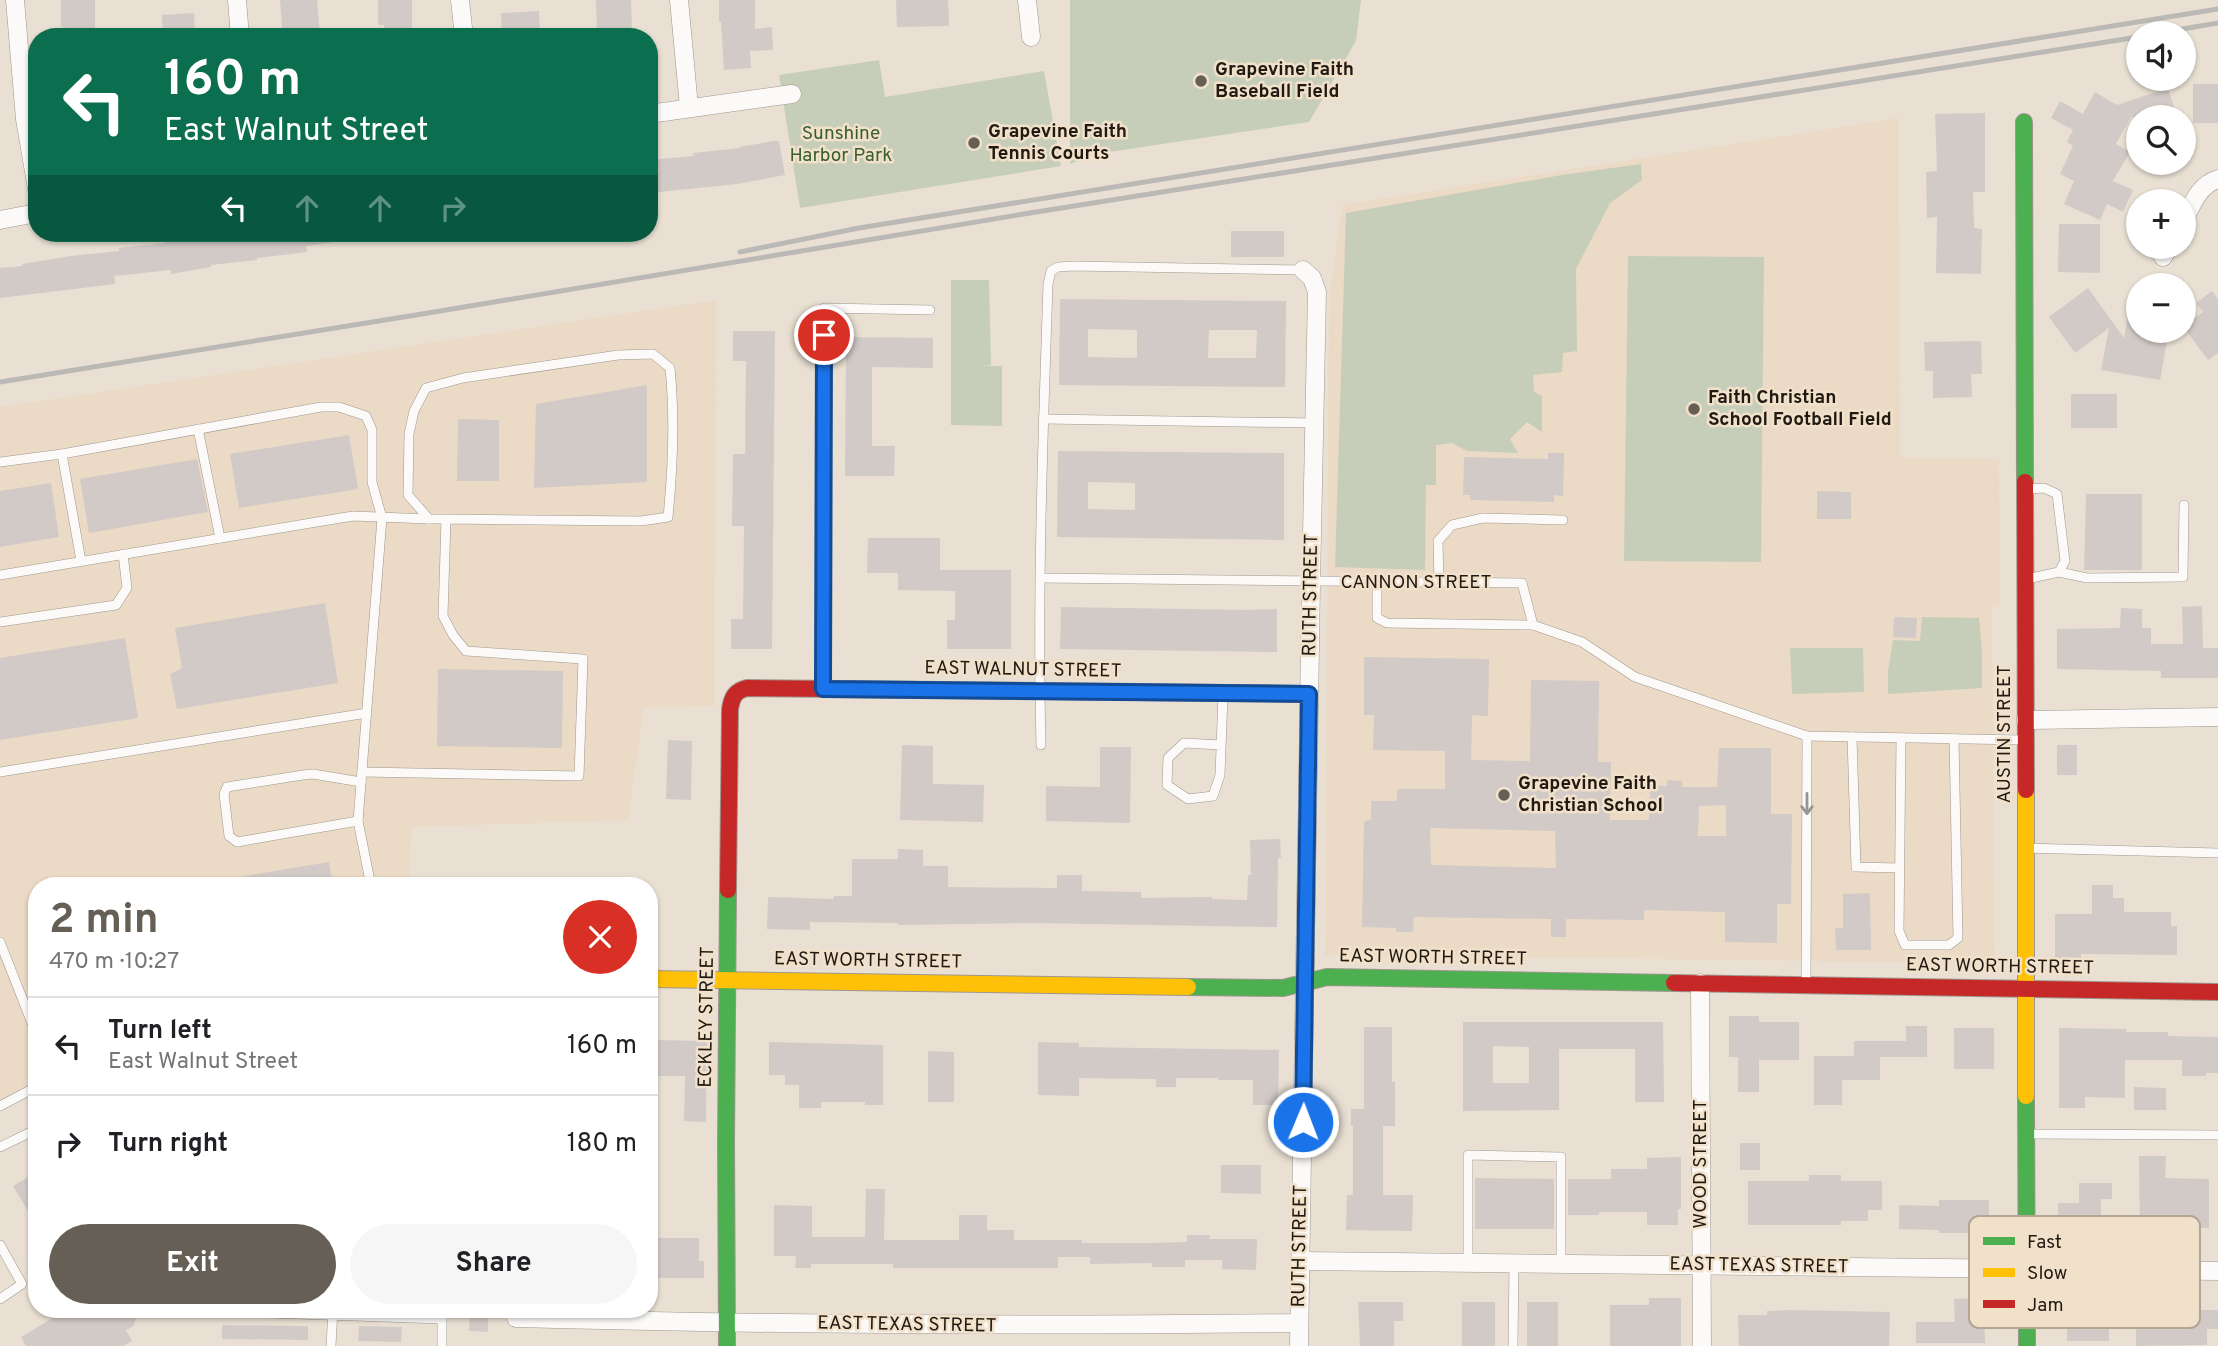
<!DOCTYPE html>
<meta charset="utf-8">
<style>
:root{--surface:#fff;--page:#f6f6f6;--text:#202124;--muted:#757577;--line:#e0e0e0;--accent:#665f56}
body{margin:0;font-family:Overpass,sans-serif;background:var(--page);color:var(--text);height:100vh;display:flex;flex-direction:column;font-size:26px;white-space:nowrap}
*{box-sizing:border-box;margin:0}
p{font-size:23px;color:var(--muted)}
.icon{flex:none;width:38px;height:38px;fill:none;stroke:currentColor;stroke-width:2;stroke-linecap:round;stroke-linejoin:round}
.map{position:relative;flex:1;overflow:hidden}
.sheet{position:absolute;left:28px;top:877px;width:630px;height:441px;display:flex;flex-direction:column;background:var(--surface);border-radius:28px;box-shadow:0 2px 5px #0004}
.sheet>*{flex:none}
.top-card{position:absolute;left:28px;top:28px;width:630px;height:214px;border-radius:28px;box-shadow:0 2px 5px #0004;background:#0b6e4f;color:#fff;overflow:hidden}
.buttons{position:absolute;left:2126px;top:21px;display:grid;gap:14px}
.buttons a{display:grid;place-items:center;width:70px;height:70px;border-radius:50%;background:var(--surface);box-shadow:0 2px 5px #0004;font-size:35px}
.pin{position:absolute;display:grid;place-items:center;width:60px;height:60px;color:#fff;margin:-30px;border:4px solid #fff;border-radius:50%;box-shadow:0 2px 7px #0007}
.me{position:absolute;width:77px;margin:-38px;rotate:1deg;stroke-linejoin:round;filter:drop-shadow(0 0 5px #0008)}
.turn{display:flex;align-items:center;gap:24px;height:147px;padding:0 21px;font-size:32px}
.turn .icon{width:91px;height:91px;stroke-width:2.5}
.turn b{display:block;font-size:49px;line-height:60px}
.lanes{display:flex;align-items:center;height:66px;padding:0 21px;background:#0003;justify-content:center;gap:35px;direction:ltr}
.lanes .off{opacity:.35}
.round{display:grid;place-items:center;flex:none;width:74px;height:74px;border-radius:37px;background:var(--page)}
.head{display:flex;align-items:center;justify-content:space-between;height:119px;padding:0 21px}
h1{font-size:42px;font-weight:700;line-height:52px;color:var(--accent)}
.primary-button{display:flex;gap:14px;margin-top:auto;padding:14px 21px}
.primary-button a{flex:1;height:80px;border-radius:42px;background:var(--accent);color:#fff;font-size:28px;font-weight:700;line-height:80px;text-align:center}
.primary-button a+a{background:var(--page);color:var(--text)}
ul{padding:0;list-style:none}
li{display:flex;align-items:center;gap:21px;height:98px;padding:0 21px;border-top:2px solid var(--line)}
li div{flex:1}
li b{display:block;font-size:26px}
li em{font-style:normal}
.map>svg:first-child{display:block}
</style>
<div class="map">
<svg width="2218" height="1346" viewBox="0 0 2218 1346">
<rect width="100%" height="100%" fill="#e9e0d3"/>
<g fill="#ebdac5">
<path d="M1899 118 1900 457 1999 459 2000 607H1992L1995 955 1986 963 1325 955 1329 300 1342 205Z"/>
<path d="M716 300 715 706 644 708 628 820 412 827 409 885 37 886V1091L0 1104V407Z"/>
</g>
<g fill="#c6ceba">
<path d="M1070 0H1361L1356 41 1309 122 1096 154 1070 164Z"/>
<path d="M879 60 885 97 1044 71 1061 166 800 208 779 75Z"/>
<path d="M1641 164 1642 180 1610 203 1576 269 1577 351 1563 353 1562 372 1533 375 1534 392 1542 396V432L1527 422 1510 439 1518 453 1467 451 1452 443 1436 445V485H1426L1425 570 1335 567 1346 213 1562 175Z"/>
<path d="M1628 256 1764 257 1761 562 1624 561Z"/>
<path d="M951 280H989L991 365 982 366H1002V426L951 425Z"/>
<path d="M1922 617 1979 618 1982 653V688L1888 694V671L1893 640 1920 641Z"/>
<path d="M1790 648H1863L1864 692 1792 694Z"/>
</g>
<g fill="#d2cac7" fill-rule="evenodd">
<path d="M61 0H95V37H65V27H61Z"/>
<path d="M280 0H317L320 36 283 37Z"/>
<path d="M378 0H412V37H384V25H378Z"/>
<path d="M596 0H631L632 35 597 36Z"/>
<path d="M719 0H755V29L772 27 773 50 750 51 751 68 724 70 721 22H719Z"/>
<path d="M896 0H948L949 26 897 27Z"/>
<path d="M539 11 540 37H502L501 13Z"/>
<path d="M194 13 195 37H163L162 15Z"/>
<rect x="2193" y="84" width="25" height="39"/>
<path d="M2168 88 2177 117H2131L2116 144 2130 152 2113 181 2133 190 2123 212 2107 204 2100 220 2064 204 2074 181 2060 174 2073 146 2067 142 2073 130 2051 118 2060 101 2083 114 2095 92 2117 105Z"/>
<path d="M1985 113V192H1973L1974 228 1982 229 1981 274 1936 273 1937 217 1927 218 1926 172 1937 171 1935 114Z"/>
<path d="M773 141H779L785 175 737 184 649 193V160L693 156V153L740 148V147Z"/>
<path d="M2059 224H2100V273L2058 272Z"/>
<rect x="1231" y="231" width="53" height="26"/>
<path d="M214 233H334L335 242 306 246 307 252 257 258V260L211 265V267L171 274V270L114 276 115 284 0 298V268L23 266 22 264 71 256 119 251V248L166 243V241Z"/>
<path d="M2088 288 2124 338 2131 300 2138 301V331H2169L2160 380 2101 370 2109 328 2075 353 2049 317Z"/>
<path d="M2212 291 2218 299V353L2208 360 2184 328V326L2203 312 2196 303Z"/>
<path d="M1060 299 1286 301 1285 387 1059 385ZM1088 329 1137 330V358L1088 357ZM1209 330H1257L1256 358H1208Z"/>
<path d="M733 331H775L772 649H731V619H743L744 526H732L733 454H745L746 361H733Z"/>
<path d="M846 337 933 338V368L872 367V446H895L894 476H845Z"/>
<path d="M1981 341 1982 374H1971L1972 397 1933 398V371H1925L1924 342Z"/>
<path d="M647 385V482L534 488 536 404Z"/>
<rect x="2071" y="394" width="46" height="34"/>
<path d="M458 419 499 420V481H457Z"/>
<path d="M349 435 358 489 239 508 230 454Z"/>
<path d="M1058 451 1284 453V540L1057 537ZM1088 482 1135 483V510L1088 509Z"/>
<path d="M1548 453H1564L1563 496 1554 495V502L1470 500V495H1463L1464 457 1548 459Z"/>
<path d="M197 459 208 512 89 533 80 479Z"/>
<path d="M51 483 59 537 0 547V491Z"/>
<path d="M1817 491 1851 492V519H1817Z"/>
<path d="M2086 494H2142V570H2084Z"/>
<path d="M868 538H940V570H1011V649H947V620H955V591L898 590V573H867Z"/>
<path d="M325 603 338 683 177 709 170 674 182 668 175 628Z"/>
<path d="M2202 606 2203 648H2218V678H2161V671L2057 669V629L2120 628 2121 608 2142 609V628H2151V644H2183L2182 607Z"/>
<path d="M1061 607 1245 610 1277 609V652L1060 649Z"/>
<path d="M1894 617 1917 618 1916 638 1893 637Z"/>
<path d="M125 638 138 718 0 740V658Z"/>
<path d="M1364 657 1489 659 1488 716 1472 715 1471 760 1530 761 1531 680 1599 681 1598 762H1611L1610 820H1649L1650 786H1667V780L1682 781V787H1717L1719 748H1771V814H1792L1791 904H1777V943L1725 942V912L1644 910V920L1566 919V937H1551V919L1414 917 1413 932H1396V928L1362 927 1364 822 1371 819V801H1397V789H1445V751L1373 750 1374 715H1364ZM1726 805V836H1698L1699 806ZM1430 828 1555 831 1556 868 1431 865Z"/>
<path d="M438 669 563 671 562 748 437 746Z"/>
<path d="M668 740 692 741 691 800 666 799Z"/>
<path d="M902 745 933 746V784L984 785 983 822 900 820Z"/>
<rect x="2057" y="745" width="20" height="30"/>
<path d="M1100 747H1131L1130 823 1046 821V786L1100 787Z"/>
<path d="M1280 839 1281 858H1278L1277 927 1029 923 898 925V923L810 922V930L767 929 768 897 833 899 834 896H852V859H898V849L923 850V866H948V887L1057 888V875H1082V891L1141 892V898L1212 897V899L1247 900 1248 875H1251L1250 840Z"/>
<path d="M329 862 333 886H233V878Z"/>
<path d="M2092 885H2113V898H2124V912H2171V926H2177V955L2081 954V959H2055V914H2092Z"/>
<path d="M1870 893 1871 950H1836L1835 928H1843V894Z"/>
<path d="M1729 1016H1759V1022H1799V1060H1759V1092H1738V1057H1729Z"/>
<path d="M1463 1022H1663L1664 1102H1635V1049H1559V1110L1463 1111ZM1493 1046 1529 1047V1083H1493Z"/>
<path d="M1906 1026H1927V1057H1880V1080H1842V1105H1814V1056H1854V1041H1906Z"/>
<path d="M1364 1027H1392V1082H1395V1126H1383V1195H1413L1412 1231 1346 1230 1347 1195H1353V1126H1351V1109H1364Z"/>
<rect x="1954" y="1028" width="40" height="41"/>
<path d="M2059 1028 2126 1029V1032H2168V1036L2218 1037V1073H2206V1076H2182V1060H2125V1098L2085 1097V1108H2059Z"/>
<path d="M651 1040 707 1041 706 1122 684 1121 685 1076H651Z"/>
<path d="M769 1042 883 1045V1105H865V1102H821V1108H799V1085H785V1075H769Z"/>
<path d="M1038 1042 1079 1043V1047L1279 1050 1278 1105H1253V1080H1218V1078H1176V1087H1156V1079L1079 1078V1096L1038 1095Z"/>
<path d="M928 1051 954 1052V1102H928Z"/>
<path d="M2134 1087 2166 1088V1110H2134Z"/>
<rect x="1740" y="1143" width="20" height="27"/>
<path d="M2139 1156H2166L2165 1178 2209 1179V1228L2140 1229Z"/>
<path d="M1681 1157V1209H1678V1225H1647V1212H1599V1215H1568V1179H1611V1169H1647V1158Z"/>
<path d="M1221 1165H1261V1194L1221 1193Z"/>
<path d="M37 1172V1226L13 1186Z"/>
<path d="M1809 1175H1841V1181H1882V1210H1868V1221H1841V1225H1748V1181H1809Z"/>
<path d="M1475 1178 1554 1179V1229H1475Z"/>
<path d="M2079 1183H2112V1199H2101V1238H2058V1203H2079Z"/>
<path d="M866 1189H885L884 1240H959V1215H987V1230H1014V1240H1082V1243H1152L1187 1242V1235H1210L1209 1239H1257L1256 1270 1222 1269V1260H1185V1267H1152V1263L1090 1264V1257H1058V1268H893V1264H811V1268H795L796 1256H774V1205L812 1206V1237H865Z"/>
<path d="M1939 1200H1989V1233H1939V1230L1899 1229V1205L1939 1206Z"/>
<path d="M654 1238H699V1261H704V1278H653Z"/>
<path d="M1649 1298H1681V1346H1610V1305H1649Z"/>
<path d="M1984 1298 1985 1343H1916V1322H1955L1954 1299Z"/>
<path d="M1358 1302H1403V1321H1394V1346H1360Z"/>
<rect x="1462" y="1302" width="33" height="44"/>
<rect x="1527" y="1302" width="31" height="44"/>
<path d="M68 1309H138L134 1326 126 1330 132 1341 123 1346H26L21 1337Z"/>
<path d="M470 1309H488V1332L469 1331Z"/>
<path d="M1789 1310 1890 1312 1889 1346H1739L1738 1315H1767V1311Z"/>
<path d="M2174 1310H2218V1329H2207V1345L2136 1346V1312H2174Z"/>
<rect x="2067" y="1313" width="42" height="28"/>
<path d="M222 1325 308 1326V1340L222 1339Z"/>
<path d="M359 1326 402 1327 401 1342 358 1341Z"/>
</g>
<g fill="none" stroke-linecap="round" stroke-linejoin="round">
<g stroke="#9e978d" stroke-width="10">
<g id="lane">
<path d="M1043 419 1314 423"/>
<path d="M198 429 220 538"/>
<path d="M62 454 321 407H339L366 416 372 430V482L382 518 358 821 371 886"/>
<path d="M0 462 62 454 81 561"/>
<path d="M2027 489 2044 488 2057 494 2065 561 2059 572 2027 579"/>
<path d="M2059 572 2087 578 2183 577 2184 505"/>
<path d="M0 575 353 516 429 519"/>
<path d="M1041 578 1522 583 1533 625 1582 642 1635 677 1807 736 2023 740"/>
<path d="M1377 582V618L1387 623 1533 625"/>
<path d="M1439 583 1438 541 1452 525 1483 518 1563 520"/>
<path d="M0 622 116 605 127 588 123 554"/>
<path d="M823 687 824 308 930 310"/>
<path d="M1852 737 1856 867 1899 868"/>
<path d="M1901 738 1899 931 1905 945H1949L1958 938 1954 739"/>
<path d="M1041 745C1037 591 1043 437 1048 284L1051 271 1058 267 1074 266 1303 270"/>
<path d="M1221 745 1184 743 1168 758 1167 785 1188 799 1213 796 1220 775 1223 695"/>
<path d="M0 772 367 713"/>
<path d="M362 772 579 776 583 659 466 651 453 635 443 616 446 519 641 521 668 517C673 467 675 418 670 368L653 354 618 355 463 378 426 388 414 411 409 434 408 495 429 519H446"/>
<path d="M358 821 237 842 229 836 224 794 227 787 303 775 313 774 361 782"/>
<path d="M2027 848 2218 853"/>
<path d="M0 942 37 1036"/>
<path d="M1806 983 1807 736"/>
<path d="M37 1086 35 1097 37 1106"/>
<path d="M0 1106 36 1087"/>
<path d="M2027 1134 2218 1135"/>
<path d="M0 1147 37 1129"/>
<path d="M0 1245 22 1284 0 1299"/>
<path d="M1468 1263V1155L1561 1157V1264"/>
<path d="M198 1309 209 1311 442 1319V1309"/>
<path d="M442 1319V1346"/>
<path d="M331 1346 333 1309"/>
<path d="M1513 1346 1514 1263"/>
</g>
</g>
<g stroke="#9e978d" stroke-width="19">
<g id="street">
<path d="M15 0 25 119 37 189"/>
<path d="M237 0 240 37"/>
<path d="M460 0 464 37"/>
<path d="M679 0 689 107"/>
<path d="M1027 0 1031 37"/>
<path d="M649 114 792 94"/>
<path d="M0 220 37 213"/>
<path d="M2184 220C2193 203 2199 185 2218 179"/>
<path d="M2163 257 2169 247"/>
<path d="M2026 720 2218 717"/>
<path d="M1700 983 1702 1346"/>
<path d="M1300 1261 2218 1271"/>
<path d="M516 1318C777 1325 1038 1326 1299 1323"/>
<path d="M1299 1346 1311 582 1317 292 1312 278 1303 270"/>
</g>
</g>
<g stroke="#9e978d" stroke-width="18">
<g id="fast">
<path d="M2024 122 2025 482"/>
<path d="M1188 987 1283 988 1327 977 1674 983"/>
<path d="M2026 1096 2027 1346"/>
<path d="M727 1346 726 1142 728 890"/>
</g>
</g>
<g stroke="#9e978d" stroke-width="18">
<g id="slow">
<path d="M1139 692 1309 694"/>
<path d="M2026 790V1096"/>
<path d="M649 979 1188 987"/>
</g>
</g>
<g stroke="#9e978d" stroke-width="18">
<g id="jam">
<path d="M2025 482 2026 790"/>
<path d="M728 890 730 709C732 697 735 691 747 688L1139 692"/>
<path d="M1674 983 2218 992"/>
</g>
</g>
<use href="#lane" stroke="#fcfaf8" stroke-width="9"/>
<use href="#street" stroke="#fcfaf8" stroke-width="18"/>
<use href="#fast" stroke="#4caf50" stroke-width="16"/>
<use href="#slow" stroke="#ffc107" stroke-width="16"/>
<use href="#jam" stroke="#c62828" stroke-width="16"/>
<g stroke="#bbb9b6" stroke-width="5">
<path d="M2159 33 2218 23"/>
<path d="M740 252 859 228 2218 9"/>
<path d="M0 382 416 315 1030 213 2138 37"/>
</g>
</g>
<defs><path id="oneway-shaft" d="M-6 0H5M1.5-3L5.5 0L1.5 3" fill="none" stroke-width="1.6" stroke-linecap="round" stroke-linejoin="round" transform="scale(1.75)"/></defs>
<use stroke="#999590" href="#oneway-shaft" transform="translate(1807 804) rotate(90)"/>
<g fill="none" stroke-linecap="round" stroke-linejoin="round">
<g stroke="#114b97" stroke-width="18">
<path id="route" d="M824 335 823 689 1309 694 1303 1122"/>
</g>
<use href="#route" stroke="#1a73e8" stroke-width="12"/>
</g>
<g fill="#665f56" stroke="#f2e1ca" stroke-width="2.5">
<circle cx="1201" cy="81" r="7"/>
<circle cx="974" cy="143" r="7"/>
<circle cx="1694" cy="409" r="7"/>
<circle cx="1504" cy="795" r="7"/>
</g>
<g text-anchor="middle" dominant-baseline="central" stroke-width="5" stroke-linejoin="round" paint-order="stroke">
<g font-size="19" font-weight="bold" fill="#201a12" stroke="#f2e1ca" text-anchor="start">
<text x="1215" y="70">Grapevine Faith<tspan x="1215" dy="22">Baseball Field</tspan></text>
<text x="988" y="132">Grapevine Faith<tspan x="988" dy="22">Tennis Courts</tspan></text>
<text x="1708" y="398">Faith Christian<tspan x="1708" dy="22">School Football Field</tspan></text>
<text x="1518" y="784">Grapevine Faith<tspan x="1518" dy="22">Christian School</tspan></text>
</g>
<g font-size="19" fill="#375e2e" stroke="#f2e1ca">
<text x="841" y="134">Sunshine<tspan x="841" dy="22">Harbor Park</tspan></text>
</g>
<g font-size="19" fill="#201a12" stroke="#f2e1ca">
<text x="1416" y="583">CANNON STREET</text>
<text transform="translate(1311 595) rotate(-89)">RUTH STREET</text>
<text transform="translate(1023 670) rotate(1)">EAST WALNUT STREET</text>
<text transform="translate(2005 734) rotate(-90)">AUSTIN STREET</text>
<text transform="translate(1433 958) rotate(1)">EAST WORTH STREET</text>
<text transform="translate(868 961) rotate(1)">EAST WORTH STREET</text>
<text transform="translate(2000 967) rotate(1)">EAST WORTH STREET</text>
<text transform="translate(707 1017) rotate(-89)">ECKLEY STREET</text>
<text transform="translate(1701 1164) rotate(-90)">WOOD STREET</text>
<text transform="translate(1300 1246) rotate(-89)">RUTH STREET</text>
<text transform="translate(1759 1266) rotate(1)">EAST TEXAS STREET</text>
<text transform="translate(907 1325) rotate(1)">EAST TEXAS STREET</text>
</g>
</g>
<rect x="1969" y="1216" width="231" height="112" rx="10" fill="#f2e1ca" stroke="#b3a593" stroke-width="2"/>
<rect x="1983" y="1237" width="32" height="8" fill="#4caf50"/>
<rect x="1983" y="1268" width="32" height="9" fill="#ffc107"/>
<rect x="1983" y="1300" width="32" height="8" fill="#c62828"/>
<g font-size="19" fill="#201a12">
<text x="2027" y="1248">Fast</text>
<text x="2027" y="1279">Slow</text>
<text x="2027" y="1311">Jam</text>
</g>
</svg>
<div class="buttons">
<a><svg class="icon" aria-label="sound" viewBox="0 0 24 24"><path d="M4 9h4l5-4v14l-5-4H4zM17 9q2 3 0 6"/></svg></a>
<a><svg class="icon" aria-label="search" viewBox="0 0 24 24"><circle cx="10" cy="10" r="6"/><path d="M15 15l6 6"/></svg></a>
<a>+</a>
<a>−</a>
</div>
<div class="pin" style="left:824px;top:335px;background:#d93025"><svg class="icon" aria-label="arrive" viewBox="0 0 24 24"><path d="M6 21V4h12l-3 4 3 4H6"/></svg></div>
<svg class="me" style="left:1303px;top:1122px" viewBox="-20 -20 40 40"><circle r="17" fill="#1a73e8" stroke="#fff" stroke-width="3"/><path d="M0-11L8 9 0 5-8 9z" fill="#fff"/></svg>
<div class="top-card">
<div class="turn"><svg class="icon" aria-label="left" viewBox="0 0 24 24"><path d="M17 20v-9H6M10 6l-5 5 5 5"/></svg><div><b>160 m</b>East Walnut Street</div></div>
<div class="lanes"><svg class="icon" aria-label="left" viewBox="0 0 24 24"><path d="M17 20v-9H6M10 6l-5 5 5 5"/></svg><svg class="icon off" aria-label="ahead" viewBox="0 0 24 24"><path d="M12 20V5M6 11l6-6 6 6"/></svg><svg class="icon off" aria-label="ahead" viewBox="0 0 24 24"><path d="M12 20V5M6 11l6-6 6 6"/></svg><svg class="icon off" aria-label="right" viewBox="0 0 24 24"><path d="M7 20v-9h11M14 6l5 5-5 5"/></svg></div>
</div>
<section class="sheet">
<div class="head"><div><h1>2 min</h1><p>470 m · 10:27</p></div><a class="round" style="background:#d93025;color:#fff"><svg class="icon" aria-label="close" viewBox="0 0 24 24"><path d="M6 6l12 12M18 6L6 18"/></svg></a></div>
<ul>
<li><svg class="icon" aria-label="left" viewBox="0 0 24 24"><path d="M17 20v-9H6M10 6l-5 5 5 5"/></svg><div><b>Turn left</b><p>East Walnut Street</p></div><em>160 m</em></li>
<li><svg class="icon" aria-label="right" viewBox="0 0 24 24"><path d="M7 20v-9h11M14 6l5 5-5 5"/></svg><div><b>Turn right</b></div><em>180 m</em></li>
</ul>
<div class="primary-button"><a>Exit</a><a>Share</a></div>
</section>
</div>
